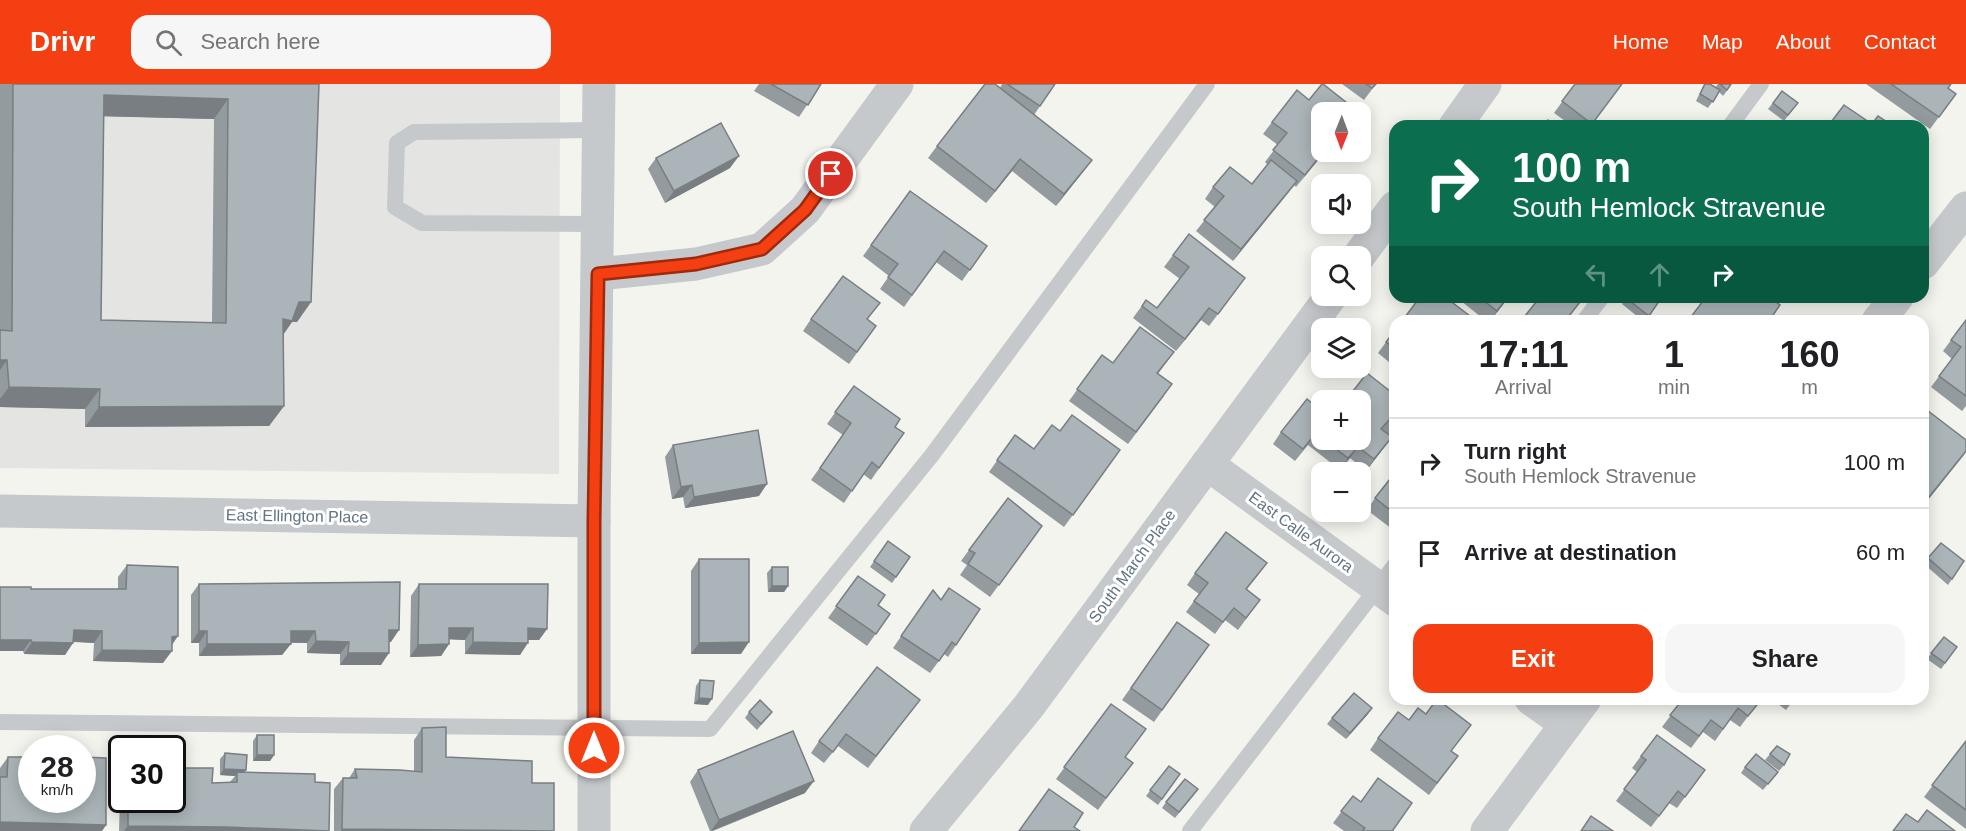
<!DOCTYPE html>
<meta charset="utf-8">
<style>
:root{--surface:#fff;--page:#f6f6f6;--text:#202124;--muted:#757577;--line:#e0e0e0;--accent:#f33f11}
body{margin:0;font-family:Arial,sans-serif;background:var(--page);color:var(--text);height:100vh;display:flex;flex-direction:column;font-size:22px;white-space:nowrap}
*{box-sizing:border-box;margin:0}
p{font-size:20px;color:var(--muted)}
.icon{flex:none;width:33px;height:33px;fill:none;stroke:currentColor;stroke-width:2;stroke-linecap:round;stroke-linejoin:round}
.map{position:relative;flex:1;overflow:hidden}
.sheet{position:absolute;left:1389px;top:231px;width:540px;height:390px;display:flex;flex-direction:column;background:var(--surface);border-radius:18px;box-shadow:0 3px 15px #0003}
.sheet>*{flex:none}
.top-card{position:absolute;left:1389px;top:36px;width:540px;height:183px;border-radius:18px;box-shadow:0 3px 15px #0003;background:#0b6e4f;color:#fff;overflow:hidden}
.needle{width:39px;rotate:181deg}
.fabs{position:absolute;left:1311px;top:18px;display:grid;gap:12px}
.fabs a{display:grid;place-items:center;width:60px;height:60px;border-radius:12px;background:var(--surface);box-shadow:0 3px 15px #0003;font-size:30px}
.speed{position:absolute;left:18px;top:651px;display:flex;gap:12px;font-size:30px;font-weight:700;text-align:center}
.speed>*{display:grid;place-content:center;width:78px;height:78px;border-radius:50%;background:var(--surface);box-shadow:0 3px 15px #0003;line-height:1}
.speed small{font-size:15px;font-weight:400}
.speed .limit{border:3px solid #111;border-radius:9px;background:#fff;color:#111}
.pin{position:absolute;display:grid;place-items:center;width:51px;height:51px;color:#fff;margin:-26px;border:3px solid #fff;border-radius:50%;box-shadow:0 2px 6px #0007}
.me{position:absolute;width:66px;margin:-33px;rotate:0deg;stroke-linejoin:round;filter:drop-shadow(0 0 4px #0008)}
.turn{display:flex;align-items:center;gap:21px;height:126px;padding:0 24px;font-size:27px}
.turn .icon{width:78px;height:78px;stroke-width:2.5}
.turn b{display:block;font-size:42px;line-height:51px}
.lanes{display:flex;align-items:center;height:57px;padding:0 24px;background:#0003;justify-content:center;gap:30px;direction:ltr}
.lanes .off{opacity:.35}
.eta{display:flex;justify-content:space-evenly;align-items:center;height:102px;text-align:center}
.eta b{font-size:36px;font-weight:600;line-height:42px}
.button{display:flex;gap:12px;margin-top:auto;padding:12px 24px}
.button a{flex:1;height:69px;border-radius:18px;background:var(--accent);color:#fff;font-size:24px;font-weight:600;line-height:69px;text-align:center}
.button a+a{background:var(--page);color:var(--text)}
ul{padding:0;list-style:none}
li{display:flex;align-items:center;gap:18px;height:90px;padding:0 24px;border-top:2px solid var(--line)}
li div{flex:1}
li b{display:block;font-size:22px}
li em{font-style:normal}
header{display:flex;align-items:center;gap:36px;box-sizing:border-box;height:84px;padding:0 30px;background:var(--accent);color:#fff}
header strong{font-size:28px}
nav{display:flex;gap:33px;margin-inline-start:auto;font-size:21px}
.search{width:420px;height:54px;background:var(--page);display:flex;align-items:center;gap:15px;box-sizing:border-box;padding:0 21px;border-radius:18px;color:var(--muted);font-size:22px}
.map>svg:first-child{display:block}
</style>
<header>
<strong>Drivr</strong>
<div class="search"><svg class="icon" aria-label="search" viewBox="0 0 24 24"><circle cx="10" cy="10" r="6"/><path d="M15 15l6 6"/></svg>Search here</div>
<nav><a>Home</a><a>Map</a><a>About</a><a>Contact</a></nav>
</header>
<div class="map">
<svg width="1966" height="747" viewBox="0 0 1966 747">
<rect width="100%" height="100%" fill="#f4f4ef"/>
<path fill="#e4e5e3" d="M0 0H560L559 390 0 384Z"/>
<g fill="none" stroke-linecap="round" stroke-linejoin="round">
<g stroke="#c6c9cc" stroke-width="16">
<path d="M1730 42 1761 0"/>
<path d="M598 140 422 139 395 123 397 59 414 48 599 46"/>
<path d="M1584 237 1602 213"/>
<path d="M0 638 710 645 932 371 1207 0"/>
<path d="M1190 747 1395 481"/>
</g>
<g stroke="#c6c9cc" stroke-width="33">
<path d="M1455 42 1485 0"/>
<path d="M1359 172 1395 123"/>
<path d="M1923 179 1966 124"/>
<path d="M598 190 696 180 762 165 805 126 897 0"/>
<path d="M1878 237 1897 213"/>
<path d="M1207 380 1395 516"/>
<path d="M0 427 594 437"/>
<path d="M1531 615 1566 640"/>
<path d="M594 747V437L599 0"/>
<path d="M926 747 1029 622 1331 212"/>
<path d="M1487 747 1585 615"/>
</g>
</g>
<g fill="#939b9e" fill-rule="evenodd">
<path d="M0 0H319L311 218 297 238H292L283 251 284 322 269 342 85 343V325L0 323ZM104 32 214 35 212 239 101 236Z"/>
<path d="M759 0H821L799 33 754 7Z"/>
<path d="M1002 0H1055L1034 31 1092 76 1056 122 1012 87 986 119 928 74 937 62 1000 4Z"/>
<path d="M1342 0H1376L1364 16Z"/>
<path d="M1575 0H1622L1591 42H1572L1554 29Z"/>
<path d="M1704 0H1710L1715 4 1718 0H1732L1723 12 1719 8 1708 24 1696 17Z"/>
<path d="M1866 0H1951L1948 4 1956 10 1930 45Z"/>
<path d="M1782 7 1798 19 1784 37 1768 25Z"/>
<path d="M1272 38 1322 68 1296 103 1294 101 1233 177 1196 147 1215 123 1205 115 1213 103 1252 100 1268 81 1265 78 1278 61 1263 50Z"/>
<path d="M656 74 730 84 665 119 648 85Z"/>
<path d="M910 107 987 162 962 197 936 178 904 223 880 205 889 192 863 172Z"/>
<path d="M1173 171 1237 205 1209 242 1201 236 1176 267 1133 234 1146 216 1157 224 1180 195 1164 183Z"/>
<path d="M1456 213H1509L1490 237H1486Z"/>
<path d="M1540 213 1565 237H1522Z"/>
<path d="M1627 213H1662L1645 237H1643L1622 220Z"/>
<path d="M811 235H868L876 242 849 280 803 247Z"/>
<path d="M1966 236V322L1962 327 1931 303 1952 275 1943 267Z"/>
<path d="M1395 246V283L1378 269Z"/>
<path d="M1174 268 1158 290 1164 312 1128 360 1069 317 1102 271 1113 279Z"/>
<path d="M854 302 895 343 904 349 871 396 863 390 844 419 811 396 843 351 827 340Z"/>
<path d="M1395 311V347L1383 365 1366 387 1350 374 1340 386 1308 361 1295 377 1273 360 1281 348 1318 324 1322 319V356H1360Z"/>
<path d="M1923 323 1966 356V368L1923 422Z"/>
<path d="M1060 347 1120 366 1064 443 989 388 1015 351 1034 365Z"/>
<path d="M673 361 759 412 685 424 683 413 672 415 665 373Z"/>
<path d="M1395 391V442L1392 445 1367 426 1375 414Z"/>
<path d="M1042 442 990 513 960 491 967 481 961 477 969 466Z"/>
<path d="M888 457 910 473 892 499 870 483Z"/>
<path d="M1928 474 1964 477 1948 501 1924 480Z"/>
<path d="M699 475 741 570H691V487Z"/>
<path d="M127 481 172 561 163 579 93 577 94 559 73 558 65 571 24 570 23 567H0V503L31 505H118V493Z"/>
<path d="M772 483 788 502 784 508H768L767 489Z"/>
<path d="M1195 489 1258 491 1247 505 1260 516 1238 546 1225 536 1215 550 1186 528 1199 510 1187 501Z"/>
<path d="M858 492 878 521 890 530 867 562 828 534Z"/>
<path d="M199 500 391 558H389L381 581H340V570L307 569V559H291L282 571 199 572V559H191V511Z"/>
<path d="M419 500 547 545 539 556H528L520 571 465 570V556L449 555V560L441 572 410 573 411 512Z"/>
<path d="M933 506 956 561 948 573 944 570 930 589 893 564Z"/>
<path d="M1177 538 1209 561 1154 638 1122 616Z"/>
<path d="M1944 553 1957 563 1941 585 1927 575Z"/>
<path d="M700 596 708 621 694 620 696 602Z"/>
<path d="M1683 615 1752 627 1740 643 1730 636 1715 657 1703 648 1691 664 1662 643Z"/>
<path d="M1775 615H1794L1786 626 1774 617Z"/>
<path d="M1111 620 1126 673 1124 690 1098 726 1056 695Z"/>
<path d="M911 627 868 684 838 662 824 679 811 669 819 657Z"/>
<path d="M749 628H772L757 646 745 634Z"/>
<path d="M1368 630 1346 655 1327 640 1332 634Z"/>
<path d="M1426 630 1471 641 1451 667 1458 672 1429 711 1370 666 1378 654 1409 636Z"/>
<path d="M422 644 446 673 532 699 554 747H334V705L343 694H349L355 685 414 688V656Z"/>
<path d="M257 651 274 671 270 677H253V657Z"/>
<path d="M1966 657V745L1924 713Z"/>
<path d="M225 669 246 686 244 689 315 698 329 747H119L120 711 122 708V716H172L183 684 212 699 230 698 235 692 220 691V675Z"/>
<path d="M1770 670 1784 681 1779 687 1765 676Z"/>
<path d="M1641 672 1705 686 1677 724 1669 719 1651 743 1616 717 1637 688 1632 684Z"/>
<path d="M8 673 106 741 102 747H0V684Z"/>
<path d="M1169 682 1180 690 1158 721 1146 712Z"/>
<path d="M1745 683 1773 694 1763 706 1741 689Z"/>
<path d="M698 686 805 709 713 747H710L690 698Z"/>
<path d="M1194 711 1175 734 1162 724 1166 718Z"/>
<path d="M1353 712 1393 747H1344L1333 739Z"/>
</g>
<g fill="#787e81">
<path d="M104 11 228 15 214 35 90 32Z"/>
<path d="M1323 68H1325L1296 103 1305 91Z"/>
<path d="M739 72 730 84 665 119 674 107Z"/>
<path d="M1020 75 1012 87 986 119 995 107Z"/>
<path d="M1092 76 1083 88 1056 122 1064 110Z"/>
<path d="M1297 97 1288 109 1233 177 1241 165Z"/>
<path d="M1508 213H1509L1490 237 1497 227Z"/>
<path d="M299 218H311L297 238H292L278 258 283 235Z"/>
<path d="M1209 224 1201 236 1176 267 1185 255Z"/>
<path d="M0 276H7L0 286Z"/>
<path d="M9 303 100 305 85 325 0 323V315Z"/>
<path d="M284 322 269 342 85 343 99 323Z"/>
<path d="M1392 353 1383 365 1366 387 1374 375Z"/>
<path d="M1358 363 1350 374 1340 386 1348 374Z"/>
<path d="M1966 367 1963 372 1923 422 1929 413Z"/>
<path d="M767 400 759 412 685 424 694 413Z"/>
<path d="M692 401 683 413 672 415 681 403Z"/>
<path d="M772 502H788L784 508H768Z"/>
<path d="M449 544H473L465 556 441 555Z"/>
<path d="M528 544 547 545 539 556H520Z"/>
<path d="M74 546 102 547 94 559 65 557Z"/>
<path d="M389 546H399L391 558H381Z"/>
<path d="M199 547H207L199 559H191Z"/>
<path d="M291 547H315L307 559 283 558Z"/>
<path d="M178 552 170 564 172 553Z"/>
<path d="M0 556H31L23 567H0Z"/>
<path d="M316 557 349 558 340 570 307 569Z"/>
<path d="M32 558 73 559 65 571 24 570Z"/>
<path d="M473 558 528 559 520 571 465 570Z"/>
<path d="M749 558 741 570H691L699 559Z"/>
<path d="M207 560H291L282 571 199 572Z"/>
<path d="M449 560 441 572 410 573 418 561Z"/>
<path d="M102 566 172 567 163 579 93 577Z"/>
<path d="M348 569H389L381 581H340Z"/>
<path d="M699 614 712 615 708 621 694 620Z"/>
<path d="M1372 624 1368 630 1346 655 1350 649Z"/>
<path d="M257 671H274L270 677H253Z"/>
<path d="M224 685 246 686 241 692 237 688 235 692 220 691Z"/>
<path d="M814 697 805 709 711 747 719 736Z"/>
<path d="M0 738 106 741 102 747H0Z"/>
<path d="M128 742 226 743 320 747H124Z"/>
<path d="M342 745 468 747H341Z"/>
</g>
<g fill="#abb4b8" stroke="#787e81" stroke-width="1.5" fill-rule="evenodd">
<path d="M13 0H319L311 218H299L292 237 283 235 284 322 99 323 100 305 9 303 7 276H0V246L12 247ZM104 11 228 15 226 239 101 236Z"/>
<path d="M771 0H821L808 21Z"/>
<path d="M985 0H995L1092 76 1064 110 1020 75 995 107 937 62Z"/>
<path d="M1007 0H1055L1040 22Z"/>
<path d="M1322 0H1323L1356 26 1354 28H1322V68H1323L1305 91 1273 66 1287 49 1272 38 1297 6 1309 16Z"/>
<path d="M1366 0H1376L1372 4Z"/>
<path d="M1575 0H1622L1592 40 1562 17Z"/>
<path d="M1705 0H1710L1720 6 1713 18 1700 10Z"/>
<path d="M1720 0H1731L1727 6Z"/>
<path d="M1891 0H1951L1948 4 1956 10 1939 33Z"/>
<path d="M1782 7 1798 19 1788 31 1773 19Z"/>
<path d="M1844 21 1872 40 1878 32 1893 42H1828Z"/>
<path d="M1548 36 1555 42H1543Z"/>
<path d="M721 39 739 72 674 107 656 74Z"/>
<path d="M1271 76 1297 97 1241 165 1204 136 1224 112 1213 103 1230 83 1252 100Z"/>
<path d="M910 107 987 162 970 186 944 167 912 211 888 193 898 180 871 161Z"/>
<path d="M1189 150 1245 194 1218 230 1209 224 1185 255 1142 222 1146 216 1157 224 1189 183 1173 171Z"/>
<path d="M843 192 880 219 867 235 876 242 857 268 811 235Z"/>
<path d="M1420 213H1445L1470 232 1465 237H1402Z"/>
<path d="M1479 213H1508L1497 227Z"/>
<path d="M1540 213H1584L1565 237H1532L1525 232Z"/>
<path d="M1627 213H1662L1649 232 1626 214Z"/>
<path d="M1706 213H1769L1780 221 1769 237H1694L1690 234Z"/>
<path d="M1966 236V312L1939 292 1961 263 1951 256Z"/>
<path d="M1140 243 1174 268 1157 289 1172 300 1136 348 1077 305 1102 271 1113 279Z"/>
<path d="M1395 246V265L1386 258Z"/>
<path d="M1367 289 1395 311V341L1389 336 1381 345 1392 353 1374 375 1358 363 1348 374 1324 356H1360V316H1346Z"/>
<path d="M854 302 900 335 895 343 904 349 879 384 872 378 852 407 820 384 851 339 835 328Z"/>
<path d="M1330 308 1342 316H1323Z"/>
<path d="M1307 315 1318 324 1322 319V353L1316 349 1303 365 1281 348Z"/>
<path d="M1923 323 1966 356V367L1929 413 1923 408Z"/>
<path d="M1072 331 1120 366 1073 431 997 376 1015 351 1034 365 1052 341 1060 347Z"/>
<path d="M758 346 767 400 694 413 692 401 681 403 673 361Z"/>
<path d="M1394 390 1395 391V430L1375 414Z"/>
<path d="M1008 414 1042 442 999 501 968 480 975 469 969 466Z"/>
<path d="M1226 448 1267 479 1246 505 1260 516 1246 534 1234 524 1223 538 1194 517 1208 499 1195 489Z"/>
<path d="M888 457 910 473 896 493 874 477Z"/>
<path d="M1941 459 1964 477 1952 495 1928 474Z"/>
<path d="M699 475H749V558L699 559Z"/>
<path d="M127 481 178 483V552L172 553V567L102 566V547L74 546 73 559 32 558 31 556H0V503H31V505H126Z"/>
<rect x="772" y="483" width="16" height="19"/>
<path d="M858 492 885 511 878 521 890 530 876 550 836 522Z"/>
<path d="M400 498 399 546H389V569H348L349 558 316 557 315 547H291V560H207V547H199V500Z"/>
<path d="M419 500H548L547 545 528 544V559L473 558V544H449V560L418 561Z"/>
<path d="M949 504 980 525 956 561 952 558 939 577 901 552 933 506 941 516Z"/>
<path d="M1177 538 1209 561 1162 626 1131 604Z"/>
<path d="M1944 553 1957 563 1945 579 1931 569Z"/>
<path d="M877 583 920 616 876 672 846 650 833 668 819 657Z"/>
<path d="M700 596 714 597 712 615 699 614Z"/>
<path d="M1354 609 1372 624 1350 649 1332 634Z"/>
<path d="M1437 615 1471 641 1451 667 1458 672 1437 699 1378 654 1398 628 1409 636 1418 624 1426 630Z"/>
<path d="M1683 615H1760L1761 616 1748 632 1738 624 1723 645 1711 636 1699 652 1670 631Z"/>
<path d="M1783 615H1794L1790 620Z"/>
<path d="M760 616 772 628 761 640 749 628Z"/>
<path d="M1111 620 1146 645 1125 673 1133 679 1106 714 1064 683Z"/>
<path d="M446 643V673L532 677V699H554V747L342 745 343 694H357L355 685 400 686 422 688V644Z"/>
<path d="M793 647 814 697 719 736 698 686Z"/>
<rect x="257" y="651" width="17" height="20"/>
<path d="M1657 651 1705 686 1685 713 1678 707 1659 732 1624 705 1646 676 1641 672Z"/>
<path d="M1966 657V726L1932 701Z"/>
<path d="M1777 662 1790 670 1784 681 1770 670Z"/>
<path d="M172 667H184L183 684H213L212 699 237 698V688L315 690V698L330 699 329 747 226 743 128 742V716H172Z"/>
<path d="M225 669 247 671 246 686 224 685Z"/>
<path d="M1756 670 1778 688 1768 700 1745 683Z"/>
<path d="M8 673H32V716H82V673L106 674V741L0 738V693H7Z"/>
<path d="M1169 682 1180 690 1162 715 1150 706Z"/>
<path d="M1378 694 1412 719 1393 746V747H1362L1365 744 1341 727 1353 712 1361 718Z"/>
<path d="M1185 695 1198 705 1179 728 1166 718Z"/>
<path d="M1049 705 1083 729 1074 743 1080 747H1019Z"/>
<path d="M1927 726 1955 747H1893L1906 730 1918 738Z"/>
<path d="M1591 732 1613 747H1581Z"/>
</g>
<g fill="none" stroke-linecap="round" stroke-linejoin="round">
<g stroke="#9e290b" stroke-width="15">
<path id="route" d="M594 664V437L598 190 696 180 762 165 805 126 831 90"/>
</g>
<use href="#route" stroke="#f33f11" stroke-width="10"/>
</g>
<g text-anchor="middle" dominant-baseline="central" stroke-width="6" stroke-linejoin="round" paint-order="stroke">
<g font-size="16" fill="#607483" stroke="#fff">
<text transform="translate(297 432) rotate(1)">East Ellington Place</text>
<text transform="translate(1301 448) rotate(36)">East Calle Aurora</text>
<text transform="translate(1132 482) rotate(-54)">South March Place</text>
</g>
</g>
</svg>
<div class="fabs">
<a><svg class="needle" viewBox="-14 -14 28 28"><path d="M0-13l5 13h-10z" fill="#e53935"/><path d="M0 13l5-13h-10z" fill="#757577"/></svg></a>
<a><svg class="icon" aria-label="sound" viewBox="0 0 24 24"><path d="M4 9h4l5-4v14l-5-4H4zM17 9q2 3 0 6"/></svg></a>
<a><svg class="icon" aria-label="search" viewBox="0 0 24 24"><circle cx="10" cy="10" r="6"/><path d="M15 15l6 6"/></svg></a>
<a><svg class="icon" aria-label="layers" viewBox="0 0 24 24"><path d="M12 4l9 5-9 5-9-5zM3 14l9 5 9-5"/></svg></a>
<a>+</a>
<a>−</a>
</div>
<div class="speed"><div>28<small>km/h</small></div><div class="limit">30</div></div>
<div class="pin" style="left:831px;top:90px;background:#d93025"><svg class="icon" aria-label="arrive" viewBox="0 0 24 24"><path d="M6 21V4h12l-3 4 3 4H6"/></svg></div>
<svg class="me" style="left:594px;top:664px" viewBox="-20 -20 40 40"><circle r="17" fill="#f33f11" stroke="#fff" stroke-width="3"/><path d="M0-11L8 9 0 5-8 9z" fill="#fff"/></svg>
<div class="top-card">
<div class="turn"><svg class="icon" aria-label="right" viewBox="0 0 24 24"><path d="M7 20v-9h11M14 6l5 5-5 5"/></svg><div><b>100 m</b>South Hemlock Stravenue</div></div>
<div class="lanes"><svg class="icon off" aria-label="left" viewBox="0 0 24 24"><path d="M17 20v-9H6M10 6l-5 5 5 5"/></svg><svg class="icon off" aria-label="ahead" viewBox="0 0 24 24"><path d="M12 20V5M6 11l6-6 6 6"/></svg><svg class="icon" aria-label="right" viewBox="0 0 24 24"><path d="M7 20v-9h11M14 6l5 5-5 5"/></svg></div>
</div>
<section class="sheet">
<div class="eta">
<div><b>17:11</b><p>Arrival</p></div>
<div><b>1</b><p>min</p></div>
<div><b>160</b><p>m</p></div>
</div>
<ul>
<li><svg class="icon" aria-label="right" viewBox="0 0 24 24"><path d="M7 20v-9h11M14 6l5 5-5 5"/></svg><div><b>Turn right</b><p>South Hemlock Stravenue</p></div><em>100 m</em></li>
<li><svg class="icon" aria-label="arrive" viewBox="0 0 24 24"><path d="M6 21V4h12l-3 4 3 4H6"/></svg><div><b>Arrive at destination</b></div><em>60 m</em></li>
</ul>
<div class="button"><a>Exit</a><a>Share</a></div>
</section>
</div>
